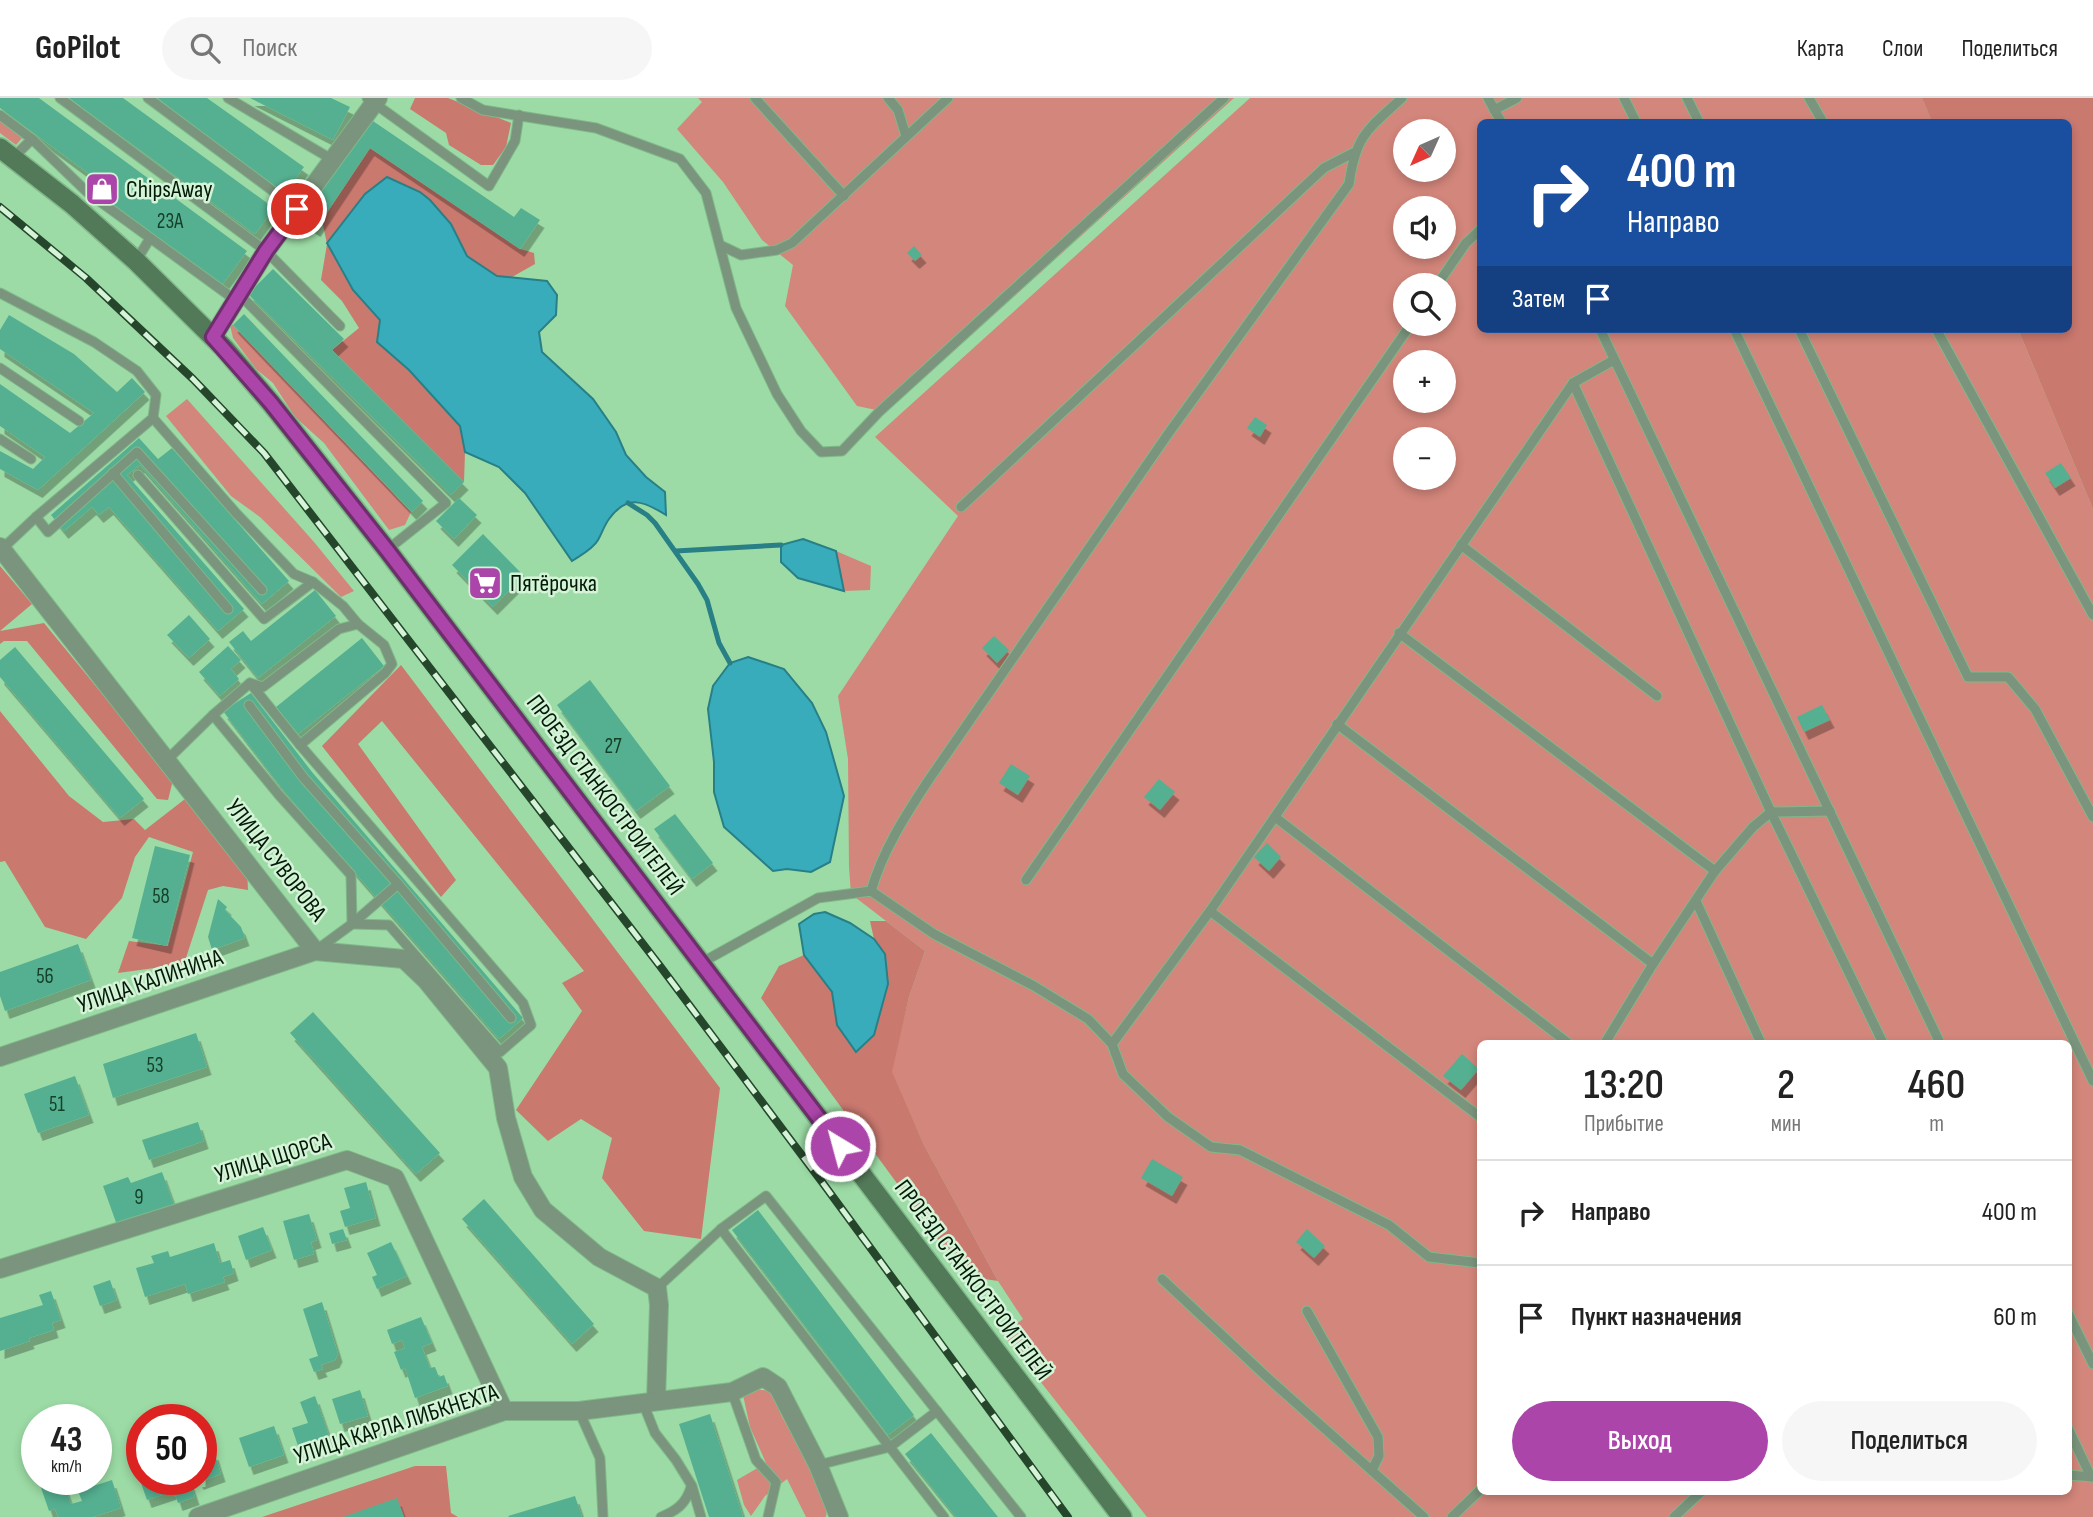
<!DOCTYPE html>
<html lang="ru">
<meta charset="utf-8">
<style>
:root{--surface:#fff;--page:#f6f6f6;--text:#222;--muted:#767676;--line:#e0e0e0;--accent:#ab45a9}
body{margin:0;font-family:"Sofia Sans Condensed",sans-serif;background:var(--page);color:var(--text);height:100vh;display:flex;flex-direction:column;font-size:26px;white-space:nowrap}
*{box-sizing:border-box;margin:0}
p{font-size:23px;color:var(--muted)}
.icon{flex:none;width:38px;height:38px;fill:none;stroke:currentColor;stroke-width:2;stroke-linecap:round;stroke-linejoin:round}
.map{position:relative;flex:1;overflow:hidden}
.sheet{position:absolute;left:1477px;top:942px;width:595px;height:455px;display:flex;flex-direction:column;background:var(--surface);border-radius:10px;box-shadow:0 4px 10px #0003}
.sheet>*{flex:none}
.guide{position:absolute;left:1477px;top:21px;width:595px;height:214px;border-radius:10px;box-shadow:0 4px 10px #0003;background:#1a4fa0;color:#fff;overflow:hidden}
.needle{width:46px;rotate:225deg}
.fabs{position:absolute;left:1393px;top:21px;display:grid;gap:14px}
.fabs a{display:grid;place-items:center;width:63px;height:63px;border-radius:50%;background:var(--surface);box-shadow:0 4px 10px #0003;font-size:35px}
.speed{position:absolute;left:21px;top:1306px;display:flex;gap:14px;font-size:35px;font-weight:700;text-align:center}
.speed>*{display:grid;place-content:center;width:91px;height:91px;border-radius:50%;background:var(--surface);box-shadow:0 4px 10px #0003;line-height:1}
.speed small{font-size:18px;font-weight:400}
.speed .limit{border:10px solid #d22;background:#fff;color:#111}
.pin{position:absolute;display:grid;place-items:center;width:60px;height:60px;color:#fff;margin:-30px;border:4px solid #fff;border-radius:50%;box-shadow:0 2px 7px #0007}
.me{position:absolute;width:77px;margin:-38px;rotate:323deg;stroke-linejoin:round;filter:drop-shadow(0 0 5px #0008)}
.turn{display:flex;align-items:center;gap:24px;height:147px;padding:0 35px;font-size:32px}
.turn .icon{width:91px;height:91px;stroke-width:2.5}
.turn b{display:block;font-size:49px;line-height:60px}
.then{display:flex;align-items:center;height:66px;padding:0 35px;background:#0003;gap:14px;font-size:26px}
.eta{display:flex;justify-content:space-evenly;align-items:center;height:119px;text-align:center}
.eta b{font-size:42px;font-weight:600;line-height:49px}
.button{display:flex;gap:14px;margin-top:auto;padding:14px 35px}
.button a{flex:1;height:80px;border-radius:42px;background:var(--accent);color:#fff;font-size:28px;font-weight:600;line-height:80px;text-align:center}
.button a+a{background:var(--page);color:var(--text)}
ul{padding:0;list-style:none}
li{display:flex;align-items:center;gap:21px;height:105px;padding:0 35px;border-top:2px solid var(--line)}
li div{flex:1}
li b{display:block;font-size:26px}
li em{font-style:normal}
header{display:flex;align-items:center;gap:42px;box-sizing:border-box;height:98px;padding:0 35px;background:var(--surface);border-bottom:2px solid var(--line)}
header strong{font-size:33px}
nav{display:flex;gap:38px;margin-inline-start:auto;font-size:24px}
.search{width:490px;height:63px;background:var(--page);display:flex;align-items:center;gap:18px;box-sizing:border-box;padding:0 24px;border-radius:38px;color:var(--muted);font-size:26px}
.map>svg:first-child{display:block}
</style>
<header>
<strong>GoPilot</strong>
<div class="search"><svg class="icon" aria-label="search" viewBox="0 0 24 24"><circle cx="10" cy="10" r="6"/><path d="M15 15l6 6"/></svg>Поиск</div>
<nav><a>Карта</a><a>Слои</a><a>Поделиться</a></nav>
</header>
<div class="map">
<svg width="2093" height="1419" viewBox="0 0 2093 1419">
<defs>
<filter id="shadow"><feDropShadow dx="4.5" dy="8" stdDeviation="0" flood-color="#0004"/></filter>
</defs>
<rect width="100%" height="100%" fill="#9cdba5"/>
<g fill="#d3867b" fill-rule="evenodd">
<path d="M698 0H1234L886 314 857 308 785 208 793 167 762 142 723 84 677 31 702 4Z"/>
<path d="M1250 0H1922L1932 24H1480V231H2018L2093 411V1419H1147L1003 1236 1023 1221 998 1183 924 1047 891 974 909 899 925 853 851 796 849 769 848 661 838 598 958 418 875 339ZM1405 33H1444V72H1405ZM1405 110H1444V149H1405ZM1405 187H1444V226H1405ZM1405 264H1444V303H1405ZM1405 341H1444V380H1405ZM1480 945H2068V1393H1480Z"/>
<path d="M0 23 22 40 16 47 0 35Z"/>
<path d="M230 227H233L411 414 405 427 389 432 324 345 295 319 273 285 256 271 233 240Z"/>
<path d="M187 301 314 444 354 493 341 499 260 419 231 398 166 318Z"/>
<path d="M836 453 871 468 870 492 844 493Z"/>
<path d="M751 1291 773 1293C776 1301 778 1311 782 1319 799 1349 832 1383 826 1419H806L787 1381 765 1398 751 1418 744 1407 737 1382 766 1365 750 1329 743 1297Z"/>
</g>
<g fill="#ca796f">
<path d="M415 0H448L511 25 506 49 493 67H481L449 47 446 35 410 11Z"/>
<path d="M1922 0H2093V411L2018 231H2068V24H1932Z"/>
<path d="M370 50 520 151 534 155 535 166 512 179 497 178 467 158 451 126 353 192 380 222 377 244 409 272 460 328 465 354 464 384 332 252 359 230 342 203 321 182 327 146 322 122Z"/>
<path d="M0 468 32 506 0 533 44 525 173 682 168 702 157 701 27 543H4L0 546Z"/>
<path d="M401 567 720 990 701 1141 644 1133 602 1080 612 1040 581 1021 548 1043 516 1012 582 913 562 885 584 873 382 623 358 646 456 782 441 799 322 648Z"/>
<path d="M0 613 69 698 103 724 134 721 145 732 185 701 247 771 248 792 223 788 208 792 184 866 118 875 129 843 168 848 193 754 149 739 135 759 122 800 86 841 45 829 5 763 0 764Z"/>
<path d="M870 823H886L925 853 909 899 892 974 924 1047 998 1183 965 1178 761 900 779 868 804 857 832 894 837 927 885 856 874 841Z"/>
<path d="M415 1368H446L451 1415 458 1419H262Z"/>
</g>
<g fill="#39acbc" stroke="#288086" stroke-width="2">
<path d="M387 79 420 94 430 102 451 126 467 158 497 178 547 183 557 197 556 217 539 234 542 254 593 301 616 334 626 357 646 379 665 394 666 417C644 403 627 396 609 421 604 428 602 435 598 442 593 451 581 457 572 463L525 395 499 369 465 354 460 328 409 272 377 244 380 222 353 192 327 145 365 96Z"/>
<path d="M803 441 836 453 844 493 798 480 781 464V447Z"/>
<path d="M748 559 784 571 812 605 826 634 844 698 830 764 811 774 787 771 773 773 724 729 714 694V664L708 611 713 588 730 565Z"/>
<path d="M825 814 850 825 874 841 885 856 888 886 874 937 856 954 837 927 832 894 804 857 799 826 814 816Z"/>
</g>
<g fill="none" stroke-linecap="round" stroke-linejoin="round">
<g stroke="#288086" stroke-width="5">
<path d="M628 405 647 417 655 425 698 486 707 502 719 545 730 565"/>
<path d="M676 453 781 447"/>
</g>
</g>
<g fill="#55b091" filter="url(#shadow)">
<path d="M0 0H39L247 153 222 187 94 92 100 84 0 10Z"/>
<path d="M69 0H123L274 110 255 136Z"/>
<path d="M157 0H207L304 69 284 96Z"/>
<path d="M250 0H331L350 9 333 42Z"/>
<path d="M370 21 514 119 521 110 540 122 520 151 370 50 316 131 302 122Z"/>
<path d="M914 148 922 157 915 163 907 155Z"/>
<path d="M273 171 344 241 332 252 464 384 451 397 248 196Z"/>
<path d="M244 216 423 403 412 414 233 227Z"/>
<path d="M9 217 74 256 117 294 132 280 145 294 38 392 0 371V353L33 371 45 359 0 328V286L70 335 94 315 0 251V232Z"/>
<path d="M1255 319 1267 327 1260 339 1247 330Z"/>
<path d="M139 340 158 361 172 350 289 483 262 506 140 367 127 377 244 511 218 533 109 409 99 417 92 409 64 433 51 417Z"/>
<path d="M2061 365 2071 380 2055 390 2045 375Z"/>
<path d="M459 400 477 417 454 441 436 423Z"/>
<path d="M483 436 524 478 493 509 452 467Z"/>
<path d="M315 492 336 518 258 580 229 544 243 533 251 543Z"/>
<path d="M189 517 210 541 189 560 167 537Z"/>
<path d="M994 538 1009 552 997 565 982 550Z"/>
<path d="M362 540 384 568 298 636 276 609Z"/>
<path d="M228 548 241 562 231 571 239 581 220 598 199 574Z"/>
<path d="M15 549 144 701 120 720 0 579V562Z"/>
<path d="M590 582 670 688 636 713 557 607Z"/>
<path d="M251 595 312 674 523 920 499 941 284 693 223 613Z"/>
<path d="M1822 607 1830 622 1804 634 1797 619Z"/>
<path d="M1011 666 1030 678 1018 697 999 685Z"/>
<path d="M1159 681 1175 694 1160 712 1144 699Z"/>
<path d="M675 716 713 765 692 781 654 731Z"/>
<path d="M1267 745 1281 759 1269 773 1254 759Z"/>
<path d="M155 748 190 757 167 848 132 840Z"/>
<path d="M218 801 227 809 225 812 241 829 245 840 212 852 208 839Z"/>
<path d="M78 846 91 882 5 913 0 898V874Z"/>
<path d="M313 914 440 1055 416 1076 290 935Z"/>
<path d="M196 935 207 969 113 1000 103 966Z"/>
<path d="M1462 956 1479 971 1461 992 1443 978Z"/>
<path d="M75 978 89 1017 38 1035 24 996Z"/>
<path d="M198 1024 204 1043 149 1062 142 1042Z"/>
<path d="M1152 1061 1183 1079 1172 1098 1141 1080Z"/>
<path d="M162 1074 175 1110 118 1130 103 1088 128 1079 131 1085Z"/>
<path d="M366 1084 376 1120 345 1129 340 1113 350 1110 344 1090Z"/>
<path d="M484 1101 594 1226 572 1246 462 1121Z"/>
<path d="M758 1112 914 1317 888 1337 732 1132Z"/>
<path d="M309 1116 317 1142 311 1144 314 1156 294 1162 283 1123Z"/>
<path d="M263 1129 272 1152 246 1162 238 1138Z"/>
<path d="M343 1131 347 1142 332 1146 329 1135Z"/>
<path d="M1307 1131 1325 1148 1314 1160 1296 1144Z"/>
<path d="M391 1144 407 1178 377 1191 372 1179 377 1177 367 1155Z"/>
<path d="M214 1145 220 1165 230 1162 234 1175 223 1179 225 1184 188 1196 185 1186 145 1199 136 1170 154 1165 151 1158 168 1153 170 1159Z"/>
<path d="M110 1182 117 1202 100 1208 93 1188Z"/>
<path d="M51 1193 61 1222 52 1225 54 1232 29 1240 30 1243 0 1253V1220L43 1207 39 1197Z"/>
<path d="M322 1204 338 1256 335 1262 321 1267 323 1271 314 1274 309 1261 318 1258 303 1211Z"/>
<path d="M421 1219 432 1245 422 1249 430 1270 435 1269 439 1279 444 1277 448 1288 415 1300 405 1270 401 1272 394 1254 405 1250 402 1242 392 1246 387 1232Z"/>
<path d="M360 1292 368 1318 340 1326 332 1301Z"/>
<path d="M315 1298 330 1341 299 1351 292 1330 308 1325 300 1304Z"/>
<path d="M710 1316 743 1419H709L679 1326Z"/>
<path d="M274 1328 284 1357 249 1369 239 1340Z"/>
<path d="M931 1335 998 1419H956L905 1356Z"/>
<path d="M214 1354 221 1376 199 1384 198 1381H201V1358Z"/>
<path d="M142 1369V1381H170L171 1384 189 1381 195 1399 178 1405 174 1393 147 1402 136 1371Z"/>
<path d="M38 1381H62L71 1406 82 1403 78 1393 112 1382 121 1410 93 1419H58L55 1411 49 1413Z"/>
<path d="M575 1398 582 1419H509L508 1418Z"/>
<path d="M397 1400 404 1419H343Z"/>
</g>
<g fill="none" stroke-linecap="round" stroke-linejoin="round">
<g stroke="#80b889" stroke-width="11">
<g id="service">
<path d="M60 0 266 153 340 228"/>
<path d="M148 0 297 111"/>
<path d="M228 0 333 62"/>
<path d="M367 0 489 88 515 43 519 17"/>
<path d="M461 0 483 12 596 30 680 61 706 95 736 210 777 296 801 333 821 354 842 353 879 314 1224 0"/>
<path d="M755 0 844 98"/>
<path d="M888 0 898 12 906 38"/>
<path d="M1488 0 1501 24"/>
<path d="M1624 0 1636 24"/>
<path d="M1687 0 1699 24"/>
<path d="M1809 0 1823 24"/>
<path d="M1494 12 1517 0"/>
<path d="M0 17 32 41 87 94 234 201"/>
<path d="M14 59 32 41"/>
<path d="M720 147 741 157 777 152 792 145 948 0"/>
<path d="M136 163 149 142"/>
<path d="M1437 187 1466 145 1480 132"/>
<path d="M0 195 94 244 137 273 156 297 153 320 36 419 2 451"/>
<path d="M239 196 446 405 387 452"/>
<path d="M1600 231 1940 945"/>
<path d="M1734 231 2093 983"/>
<path d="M1799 231 1968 579H2008L2035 611 2093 719"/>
<path d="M1936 231 2093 517"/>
<path d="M0 270 79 323"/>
<path d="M1573 285 1771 714 1883 945"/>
<path d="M0 341 31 361"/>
<path d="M113 375 228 511"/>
<path d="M138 377 264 521 313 484 294 476 236 415 153 320"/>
<path d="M961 409 1324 70 1353 55"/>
<path d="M36 419 48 434 137 354 262 492"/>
<path d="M1461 447 1657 598"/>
<path d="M1399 535 1715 773"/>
<path d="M249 607 303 679 398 786 511 920"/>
<path d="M213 617 250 585 263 589 339 531 358 526 343 508 313 484"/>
<path d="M1337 626 1653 866"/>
<path d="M300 647 385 575 392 566 384 547 358 526"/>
<path d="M167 662 213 617 279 697 351 777 352 826 389 827 500 954 531 927 523 905 300 647 250 585"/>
<path d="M1275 719 1568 945"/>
<path d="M1026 782 1411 226"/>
<path d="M871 793C883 752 905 718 928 683L1168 336 1349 86C1356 37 1367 32 1402 0"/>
<path d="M1696 803 1761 945"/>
<path d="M1210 813 1480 1019"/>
<path d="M318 851 352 826 398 786"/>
<path d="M701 865 818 800 871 793 934 836 1034 888 1088 921 1112 946"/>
<path d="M1605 945 1653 866 1715 773 1753 729 1771 714 1830 713"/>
<path d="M721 1131 766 1098 1021 1419"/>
<path d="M1480 1165 1429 1159 1389 1127 1240 1052 1211 1049 1168 1019 1123 976 1112 946 1210 813 1573 285 1614 262"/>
<path d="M1162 1181 1269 1281 1424 1419"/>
<path d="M657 1190 721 1131 944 1419"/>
<path d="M1307 1213 1378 1339 1379 1358 1372 1372"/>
<path d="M2068 1215 2093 1266"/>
<path d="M732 1294 756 1362 776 1384 768 1419"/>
<path d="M643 1305 655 1335 676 1362 692 1388 701 1419"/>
<path d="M579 1313 600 1360 603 1419"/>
<path d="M2068 1330 2091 1379"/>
<path d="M818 1367 890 1349 937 1313"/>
<path d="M2068 1377 2093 1379"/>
<path d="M661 1419C676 1413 686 1406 691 1389"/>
<path d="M1452 1419 1480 1392"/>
<path d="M1674 1419 1702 1393"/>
</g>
</g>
<g stroke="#80b889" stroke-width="20">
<g id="minor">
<path d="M213 239 266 153 378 0"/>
<path d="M0 449 315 853"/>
<path d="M0 959 315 853 404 861 426 882 498 970 506 1020 523 1079 543 1112 599 1159 657 1190 659 1207 656 1303"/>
<path d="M0 1171 347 1062 395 1080 504 1313"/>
<path d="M198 1419 504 1313H579L732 1294 763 1279 778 1289 818 1367 839 1419"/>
</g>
</g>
<g stroke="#80b889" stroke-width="22">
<path id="secondary" d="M0 50 72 106 136 163 224 250 271 305 387 452 1122 1419"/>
</g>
<use href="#service" stroke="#7a947d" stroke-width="9"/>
<use href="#minor" stroke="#7a947d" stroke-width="18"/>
<use href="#secondary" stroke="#527958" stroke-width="19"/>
<g stroke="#25462b" stroke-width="8">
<path id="rail" d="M0 109 86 180 193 281 264 355 660 868 822 1084 1068 1419"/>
</g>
<use href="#rail" stroke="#d4f3d7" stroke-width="5" stroke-dasharray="16" stroke-linecap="butt"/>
</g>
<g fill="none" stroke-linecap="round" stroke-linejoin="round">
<g stroke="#6f2d6e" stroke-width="18">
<path id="route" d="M297 111 266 153 213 239 271 305 387 452 840 1048"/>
</g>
<use href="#route" stroke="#ab45a9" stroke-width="12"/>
</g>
<defs>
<g id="shop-square" transform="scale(1.75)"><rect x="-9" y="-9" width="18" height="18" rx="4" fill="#ab45a9" stroke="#d4f3d7"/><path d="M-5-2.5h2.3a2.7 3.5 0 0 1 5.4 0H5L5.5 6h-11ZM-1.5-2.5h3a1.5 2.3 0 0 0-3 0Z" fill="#fff"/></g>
<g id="supermarket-square" transform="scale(1.75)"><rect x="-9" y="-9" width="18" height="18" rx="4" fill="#ab45a9" stroke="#d4f3d7"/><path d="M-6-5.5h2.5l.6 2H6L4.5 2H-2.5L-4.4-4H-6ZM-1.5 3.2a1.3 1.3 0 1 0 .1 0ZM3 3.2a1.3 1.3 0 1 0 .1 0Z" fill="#fff"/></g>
</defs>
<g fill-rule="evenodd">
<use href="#shop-square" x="102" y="91"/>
<use href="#supermarket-square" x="485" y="485"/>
</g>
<g text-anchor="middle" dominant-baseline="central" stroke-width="5" stroke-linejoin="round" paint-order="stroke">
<g font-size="21" fill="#17402a">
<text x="170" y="123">23А</text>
<text x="613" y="648">27</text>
<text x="161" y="798">58</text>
<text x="45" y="878">56</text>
<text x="155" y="967">53</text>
<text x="57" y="1006">51</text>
<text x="139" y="1099">9</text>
</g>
<g font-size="24" fill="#021a07" stroke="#d4f3d7" text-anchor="start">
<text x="126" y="91">ChipsAway</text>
<text x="510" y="485">Пятёрочка</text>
</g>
<g font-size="24" fill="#021a07" stroke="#d4f3d7">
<text transform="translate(605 697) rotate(53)">ПРОЕЗД СТАНКОСТРОИТЕЛЕЙ</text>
<text transform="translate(276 762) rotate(52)">УЛИЦА СУВОРОВА</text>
<text transform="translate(150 883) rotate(-19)">УЛИЦА КАЛИНИНА</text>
<text transform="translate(273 1060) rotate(-17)">УЛИЦА ЩОРСА</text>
<text transform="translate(973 1182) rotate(53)">ПРОЕЗД СТАНКОСТРОИТЕЛЕЙ</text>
<text transform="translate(396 1326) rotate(-18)">УЛИЦА КАРЛА ЛИБКНЕХТА</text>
</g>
</g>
</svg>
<div class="fabs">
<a><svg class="needle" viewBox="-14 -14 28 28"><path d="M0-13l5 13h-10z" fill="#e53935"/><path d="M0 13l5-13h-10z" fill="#767676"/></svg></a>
<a><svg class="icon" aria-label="sound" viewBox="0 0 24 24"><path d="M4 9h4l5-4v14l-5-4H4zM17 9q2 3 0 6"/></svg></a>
<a><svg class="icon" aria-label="search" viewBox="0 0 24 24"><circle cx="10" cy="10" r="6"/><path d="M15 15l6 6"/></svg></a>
<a>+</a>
<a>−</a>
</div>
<div class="speed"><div>43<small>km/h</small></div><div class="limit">50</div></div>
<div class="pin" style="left:297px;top:111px;background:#d93025"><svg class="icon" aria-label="arrive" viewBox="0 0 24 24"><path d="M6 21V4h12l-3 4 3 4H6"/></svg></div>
<svg class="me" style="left:840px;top:1048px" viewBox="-20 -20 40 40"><circle r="17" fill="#ab45a9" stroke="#fff" stroke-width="3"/><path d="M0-11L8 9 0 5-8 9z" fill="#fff"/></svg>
<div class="guide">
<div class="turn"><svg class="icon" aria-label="right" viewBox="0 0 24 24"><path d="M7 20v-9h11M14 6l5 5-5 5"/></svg><div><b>400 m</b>Направо</div></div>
<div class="then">Затем<svg class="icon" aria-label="arrive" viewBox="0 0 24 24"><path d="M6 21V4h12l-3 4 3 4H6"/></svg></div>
</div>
<section class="sheet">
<div class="eta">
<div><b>13:20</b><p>Прибытие</p></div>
<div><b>2</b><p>мин</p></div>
<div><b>460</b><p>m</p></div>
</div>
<ul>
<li><svg class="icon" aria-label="right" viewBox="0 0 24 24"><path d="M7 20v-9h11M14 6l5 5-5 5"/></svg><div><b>Направо</b></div><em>400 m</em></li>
<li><svg class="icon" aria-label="arrive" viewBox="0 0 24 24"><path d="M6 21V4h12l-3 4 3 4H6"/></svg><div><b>Пункт назначения</b></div><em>60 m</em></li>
</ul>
<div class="button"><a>Выход</a><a>Поделиться</a></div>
</section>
</div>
